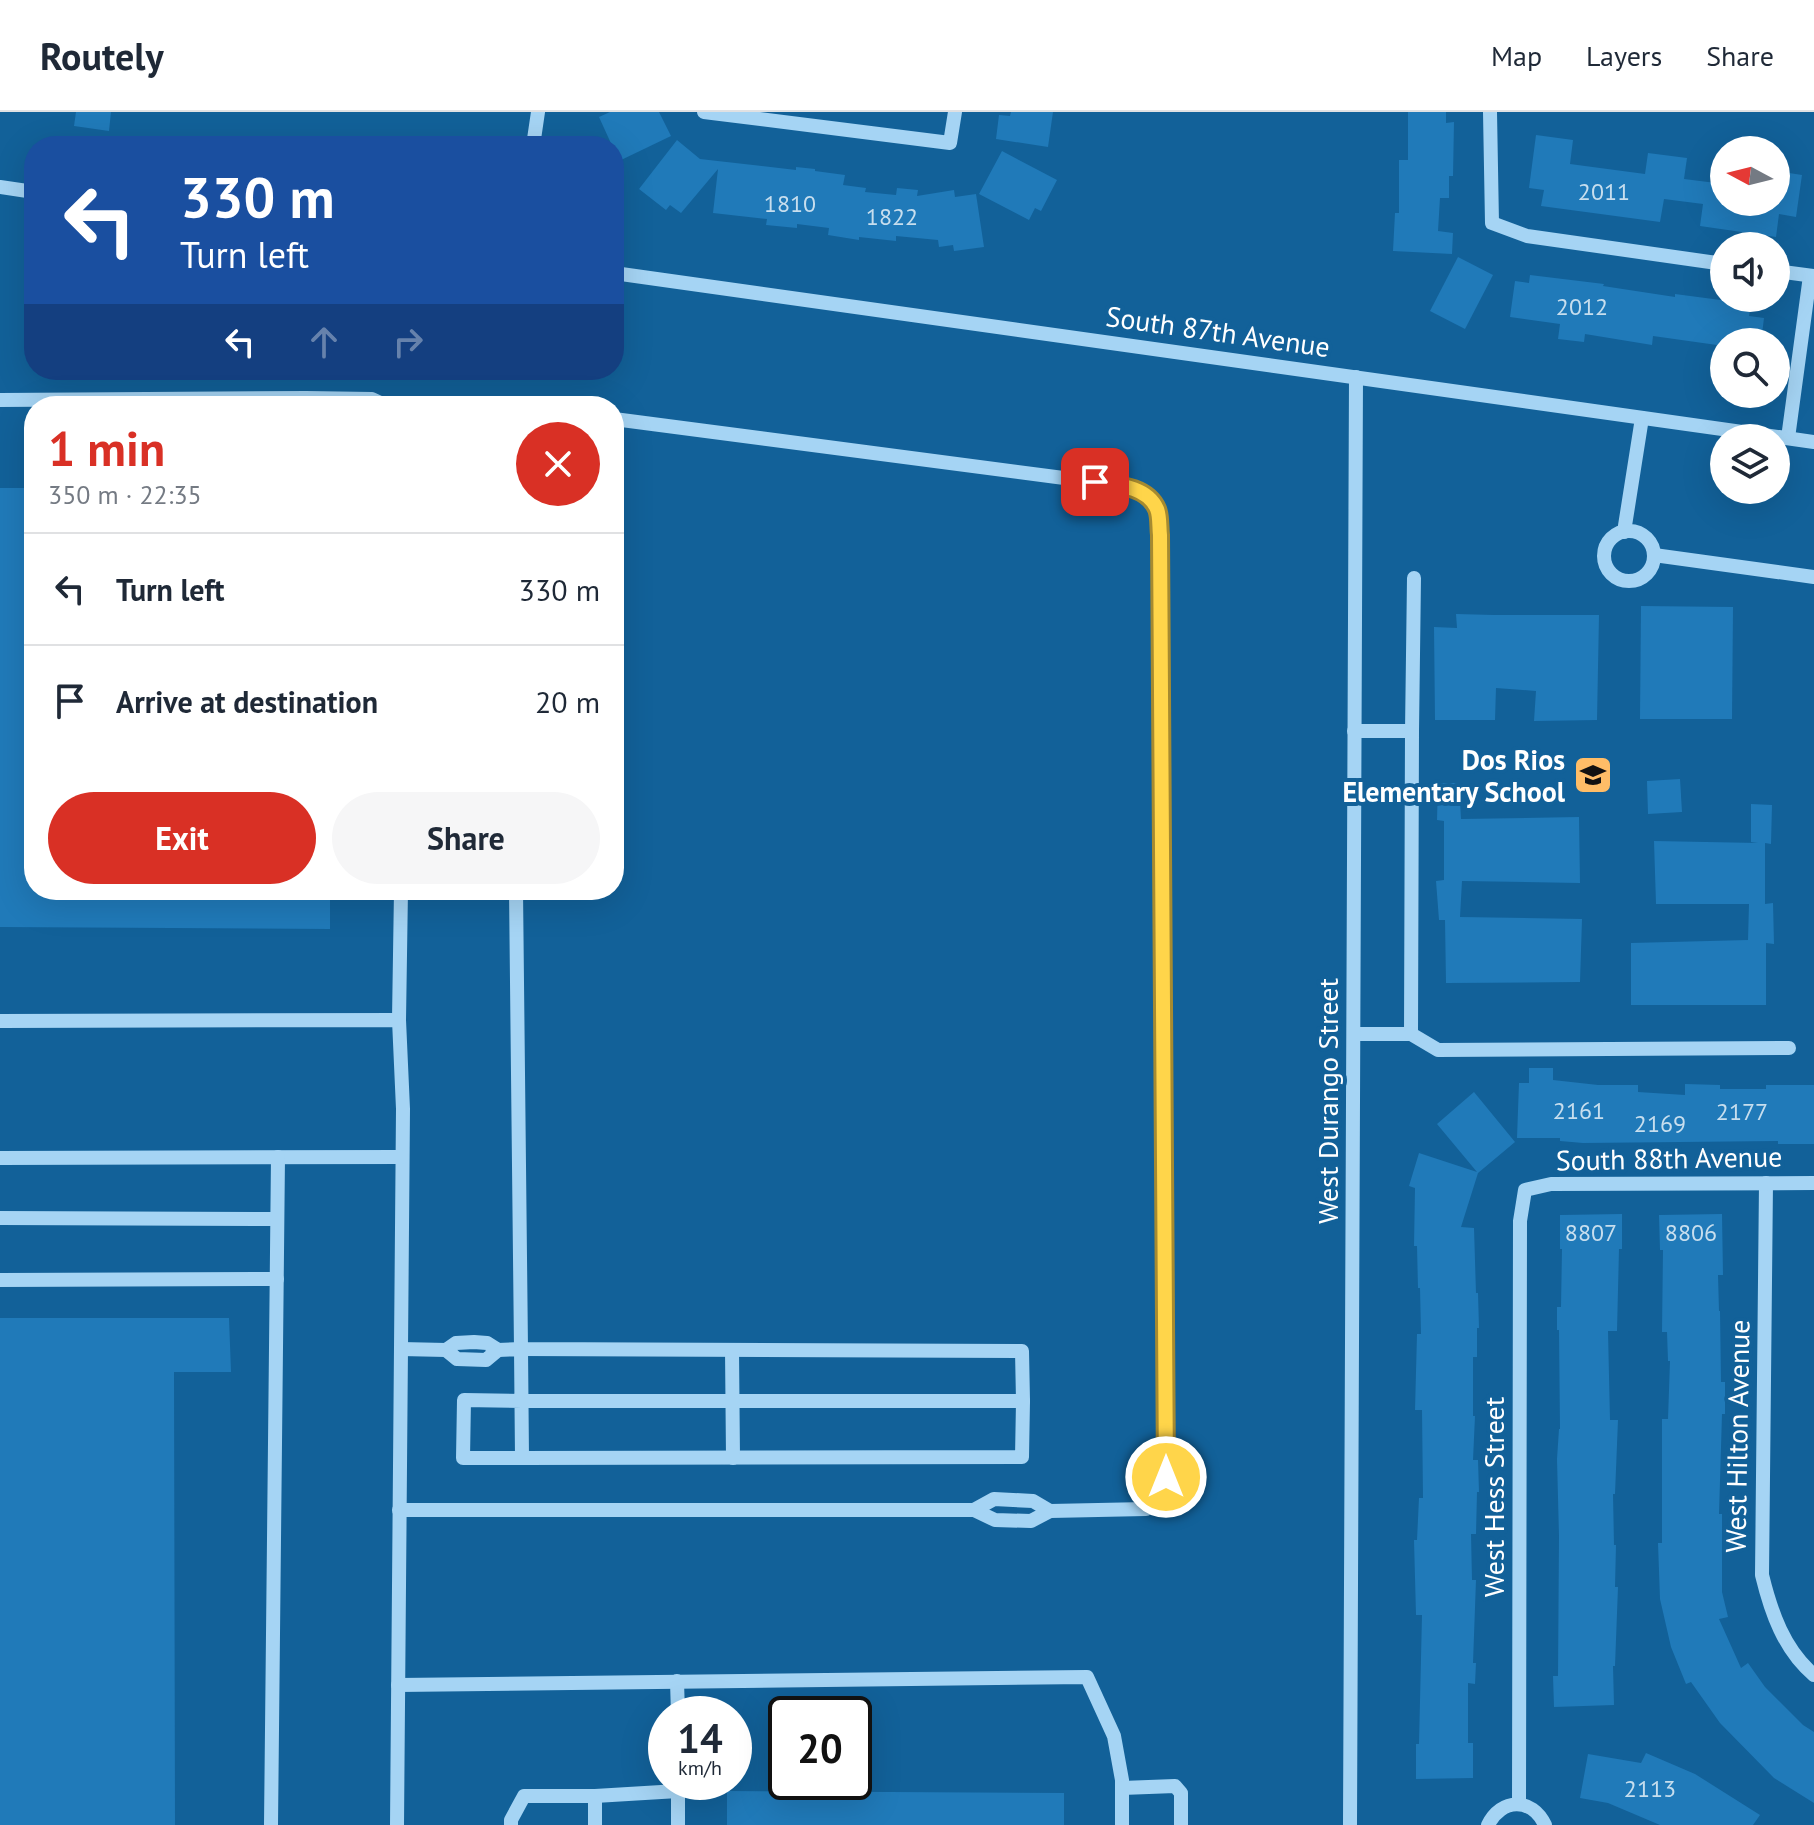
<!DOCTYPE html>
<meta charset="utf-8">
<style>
:root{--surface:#fff;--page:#f6f6f7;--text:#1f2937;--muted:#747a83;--line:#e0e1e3;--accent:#d93025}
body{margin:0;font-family:"PT Sans",sans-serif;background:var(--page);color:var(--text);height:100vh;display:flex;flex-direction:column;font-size:30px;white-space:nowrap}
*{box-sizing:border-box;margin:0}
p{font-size:26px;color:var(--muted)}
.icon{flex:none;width:44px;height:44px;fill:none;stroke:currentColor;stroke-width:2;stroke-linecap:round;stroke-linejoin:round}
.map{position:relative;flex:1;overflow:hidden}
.panel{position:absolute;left:24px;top:284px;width:600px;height:504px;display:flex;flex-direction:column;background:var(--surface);border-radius:32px;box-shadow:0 8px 32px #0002}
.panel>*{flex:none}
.hud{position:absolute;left:24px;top:24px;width:600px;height:244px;border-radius:32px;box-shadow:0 8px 32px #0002;background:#1a4fa0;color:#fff;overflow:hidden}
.needle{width:52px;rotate:277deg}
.fabs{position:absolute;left:1710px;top:24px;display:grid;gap:16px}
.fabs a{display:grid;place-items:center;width:80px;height:80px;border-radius:50%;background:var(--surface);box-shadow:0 8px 32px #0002;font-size:40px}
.speed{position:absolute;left:648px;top:1584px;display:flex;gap:16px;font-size:40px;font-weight:700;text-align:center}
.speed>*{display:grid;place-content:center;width:104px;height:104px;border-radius:50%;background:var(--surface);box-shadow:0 8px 32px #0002;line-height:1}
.speed small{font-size:20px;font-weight:400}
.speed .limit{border:4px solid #111;border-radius:12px;background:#fff;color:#111}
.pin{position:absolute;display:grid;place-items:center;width:68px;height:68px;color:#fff;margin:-34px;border-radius:16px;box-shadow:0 4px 12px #0006}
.me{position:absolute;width:88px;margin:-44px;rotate:0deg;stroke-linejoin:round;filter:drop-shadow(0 0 6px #0008)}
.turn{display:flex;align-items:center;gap:28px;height:168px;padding:0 24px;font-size:36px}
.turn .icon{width:104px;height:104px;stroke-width:2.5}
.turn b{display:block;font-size:56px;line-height:68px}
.lanes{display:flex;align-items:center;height:76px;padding:0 24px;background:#0003;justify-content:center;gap:40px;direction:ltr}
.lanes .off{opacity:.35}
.round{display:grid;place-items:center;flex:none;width:84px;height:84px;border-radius:42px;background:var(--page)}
.overview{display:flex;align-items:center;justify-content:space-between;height:136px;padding:0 24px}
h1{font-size:48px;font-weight:600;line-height:60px;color:var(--accent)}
.action{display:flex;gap:16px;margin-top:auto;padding:16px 24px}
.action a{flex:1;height:92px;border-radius:48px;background:var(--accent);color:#fff;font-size:32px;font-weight:600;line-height:92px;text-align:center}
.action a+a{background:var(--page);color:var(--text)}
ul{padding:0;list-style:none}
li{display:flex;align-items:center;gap:24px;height:112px;padding:0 24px;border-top:2px solid var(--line)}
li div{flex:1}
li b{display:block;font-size:30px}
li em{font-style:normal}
header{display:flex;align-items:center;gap:48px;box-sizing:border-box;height:112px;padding:0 40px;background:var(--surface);border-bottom:2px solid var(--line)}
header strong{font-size:38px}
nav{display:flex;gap:44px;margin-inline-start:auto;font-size:28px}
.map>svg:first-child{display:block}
</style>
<header>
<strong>Routely</strong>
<nav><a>Map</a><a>Layers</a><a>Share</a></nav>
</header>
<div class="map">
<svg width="1814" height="1713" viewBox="0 0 1814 1713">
<rect width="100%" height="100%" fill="#126199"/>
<g fill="#207ab9">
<path d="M76 0H111L109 19 74 14Z"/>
<path d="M610 0H659L671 24 619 49 599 5Z"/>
<path d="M1011 0H1053L1048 35 996 27 999 3 1010 4Z"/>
<path d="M1408 0H1446V11L1454 10 1453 64H1449V86H1440L1438 119 1453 121 1452 142 1393 139 1395 101H1399V48H1408Z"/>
<path d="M1536 23 1573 28 1570 52 1645 62 1648 41 1687 46 1684 67 1724 72V90H1776V59L1802 63 1796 105 1779 102 1776 125 1700 114 1703 92 1664 87 1660 110 1541 94 1544 78 1529 76Z"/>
<path d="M677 28 700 47 796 58V55L815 57V59L845 63 843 73 866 76 865 80 896 83 897 76 918 78 917 84 954 78 955 85 976 82 984 135 954 139 953 133 939 135 938 128 896 124V129L859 125V128L828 123 829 116 797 112V116L766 113 767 107 713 101 718 57 681 101 670 93 666 98 639 77Z"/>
<path d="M1002 39 1057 68 1041 99 1035 96 1029 108 979 82Z"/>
<path d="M1458 145 1493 163 1465 217 1430 199Z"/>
<path d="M1530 163 1604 172 1603 174 1675 185V182L1751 192 1749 204 1764 206 1761 230H1724V234L1653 224 1652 233 1585 222 1584 230 1558 227 1560 212 1510 205 1515 169 1529 171Z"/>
<path d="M0 376H34V778H330V817L0 815Z"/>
<path d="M1641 494 1733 495 1732 607H1640Z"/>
<path d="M1456 502 1494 503H1599L1597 608 1534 609 1536 579 1496 576 1495 608H1435L1434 515 1457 516Z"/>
<path d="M1680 667 1682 700 1648 702 1647 669Z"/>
<path d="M1438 671H1459L1461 707 1579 705 1580 771 1462 769 1460 805 1582 807 1580 870 1446 871 1445 808H1439L1436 769 1444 768V709L1437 708Z"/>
<path d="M1751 692 1772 693 1771 732 1765 731V792L1773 791 1774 832 1766 831V893H1631V831L1748 828 1749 792H1656L1654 729 1758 731 1751 730Z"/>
<path d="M1529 956H1553V968L1598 973H1638V980L1685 983V972L1720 973V977H1766V973H1814V1032H1778V1029L1583 1031 1560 1029V1026H1517L1519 971H1529Z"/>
<path d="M1474 980 1515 1030 1478 1061 1461 1115 1474 1116 1476 1181H1478L1479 1216H1477V1245H1473V1304H1475L1473 1348H1478L1479 1380H1477L1476 1422H1471L1472 1468H1476L1473 1551H1476L1475 1572 1468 1571V1631H1473V1666L1416 1667V1632H1419L1422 1503H1416L1414 1428H1417L1419 1386H1423L1422 1298H1415L1417 1222H1421L1420 1176H1418L1417 1134H1414L1415 1076 1409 1074 1419 1041 1477 1060 1437 1012Z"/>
<path d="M1622 1102V1137H1619L1617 1219H1608L1610 1308H1618L1615 1382H1613L1614 1433H1616L1615 1475H1618L1615 1554H1613L1614 1593 1554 1595 1553 1564H1558L1559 1424 1557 1347 1559 1317H1560L1559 1218H1557V1195H1561L1562 1137H1560V1103Z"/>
<path d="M1722 1102 1723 1163H1718L1719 1199H1720L1721 1270H1725V1302H1722L1719 1402H1722V1480L1728 1505 1719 1507 1741 1556 1748 1551 1765 1575 1803 1613 1814 1620V1691L1774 1666 1720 1611 1691 1570 1686 1572 1671 1535 1660 1487 1658 1431H1662V1307H1668L1670 1249H1668L1667 1220H1662L1663 1138H1660L1659 1103Z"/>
<path d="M0 1206H229L231 1260H174L175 1713H0Z"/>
<path d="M1646 1641 1695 1662 1760 1703 1753 1713H1660L1608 1691 1580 1686 1588 1642 1641 1651Z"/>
<path d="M727 1679 1064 1681V1713H727Z"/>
</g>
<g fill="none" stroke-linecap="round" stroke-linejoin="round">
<g stroke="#a5d4f4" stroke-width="14">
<path d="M704 0 950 31 955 0"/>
<path d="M1490 0 1492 111 1527 124 1724 152"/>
<path d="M533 34 538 0"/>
<path d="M0 75 34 80"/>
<path d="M1776 159 1814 164"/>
<path d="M614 161 1814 330"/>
<path d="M0 288 306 286 372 287 387 294"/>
<path d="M1788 326 1810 164"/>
<circle cx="1629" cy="444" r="25"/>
<path d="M1624 420 1642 306"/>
<path d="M1654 443 1814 465"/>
<path d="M1412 619 1414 466"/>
<path d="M516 778 521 1237 1022 1239 1023 1289"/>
<path d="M399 908 401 778"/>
<path d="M0 909 399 908 403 997 397 1713"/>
<path d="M1354 922H1411L1412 619H1354"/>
<path d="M1411 922 1438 938 1789 936"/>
<path d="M0 1046 402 1045"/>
<path d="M1766 1071 1762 1463C1771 1500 1784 1538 1814 1563"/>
<path d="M0 1106 277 1107"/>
<path d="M0 1168 277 1167"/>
<path d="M401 1237 446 1238 456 1231 474 1230 487 1231 498 1238 521 1237 522 1346H463L464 1288 522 1289H1023L1022 1345 522 1346"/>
<path d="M446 1238 457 1247 486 1248 498 1238"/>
<path d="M732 1238 733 1346"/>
<path d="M399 1398H974L995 1408 1031 1409 1050 1399 1146 1397 1157 1385 1166 1365 1160 423C1158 391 1156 386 1125 374L614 307"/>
<path d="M974 1398 994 1387 1033 1389 1050 1399"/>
<path d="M677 1569 678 1602"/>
<path d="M398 1573 1087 1565 1114 1624 1122 1668V1713"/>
<path d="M678 1670V1713"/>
<path d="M1122 1676 1175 1674 1181 1681V1713"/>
<path d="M595 1684 678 1679"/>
<path d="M1519 1692 1520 1109 1525 1078 1551 1072 1814 1071"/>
<path d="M271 1713 278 1045"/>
<path d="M511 1713V1708L524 1684H595V1713"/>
<path d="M1350 1713 1356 265"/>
<path d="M1488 1713C1501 1686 1532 1685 1545 1713"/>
</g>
</g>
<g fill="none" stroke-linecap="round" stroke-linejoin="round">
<g stroke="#a68a30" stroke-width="20">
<path id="route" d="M1095 370C1117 373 1147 374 1157 397 1160 404 1159 415 1160 423L1166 1365"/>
</g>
<use href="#route" stroke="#ffd54a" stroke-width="14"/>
</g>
<defs>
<g id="school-square" transform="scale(2)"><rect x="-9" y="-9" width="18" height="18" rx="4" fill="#ffbd67" stroke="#126199"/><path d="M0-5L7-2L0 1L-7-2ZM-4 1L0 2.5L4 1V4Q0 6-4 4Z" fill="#111"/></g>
</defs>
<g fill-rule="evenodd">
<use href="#school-square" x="1593" y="663"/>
</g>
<g text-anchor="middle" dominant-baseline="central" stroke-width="8" stroke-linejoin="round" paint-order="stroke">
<g font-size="24" fill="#c7deee">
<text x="1604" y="79">2011</text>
<text x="790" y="91">1810</text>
<text x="892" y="104">1822</text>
<text x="1582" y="194">2012</text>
<text x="1579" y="998">2161</text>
<text x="1742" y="999">2177</text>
<text x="1660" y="1011">2169</text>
<text x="1591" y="1120">8807</text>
<text x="1691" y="1120">8806</text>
<text x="1650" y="1676">2113</text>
</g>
<g font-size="28" fill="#fff" stroke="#126199">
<text transform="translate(1218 219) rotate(8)">South 87th Avenue</text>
<text transform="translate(1327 989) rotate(-90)">West Durango Street</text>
<text transform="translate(1669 1046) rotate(-1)">South 88th Avenue</text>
<text transform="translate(1737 1324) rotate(-89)">West Hilton Avenue</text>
<text transform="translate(1493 1385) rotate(-90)">West Hess Street</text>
</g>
<g font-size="28" font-weight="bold" fill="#fff" stroke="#126199" text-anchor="end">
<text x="1565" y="647">Dos Rios<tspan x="1565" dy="32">Elementary School</tspan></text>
</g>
</g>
</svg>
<div class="fabs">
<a><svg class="needle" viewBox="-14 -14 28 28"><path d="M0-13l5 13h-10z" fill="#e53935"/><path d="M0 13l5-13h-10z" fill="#747a83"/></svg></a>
<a><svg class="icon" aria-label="sound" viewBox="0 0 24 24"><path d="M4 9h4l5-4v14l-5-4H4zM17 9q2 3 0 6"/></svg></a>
<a><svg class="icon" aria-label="search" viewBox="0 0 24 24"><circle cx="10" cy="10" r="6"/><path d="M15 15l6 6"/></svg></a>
<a><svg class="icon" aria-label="layers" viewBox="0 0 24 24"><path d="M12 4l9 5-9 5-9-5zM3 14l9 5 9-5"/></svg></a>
</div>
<div class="speed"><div>14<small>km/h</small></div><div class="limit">20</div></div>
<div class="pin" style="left:1095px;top:370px;background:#d93025"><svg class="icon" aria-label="arrive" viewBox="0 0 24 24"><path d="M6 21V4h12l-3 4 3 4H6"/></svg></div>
<svg class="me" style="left:1166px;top:1365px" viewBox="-20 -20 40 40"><circle r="17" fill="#ffd54a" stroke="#fff" stroke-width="3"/><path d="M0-11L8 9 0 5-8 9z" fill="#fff"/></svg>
<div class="hud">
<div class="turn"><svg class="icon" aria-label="left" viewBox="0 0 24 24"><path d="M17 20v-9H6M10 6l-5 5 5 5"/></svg><div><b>330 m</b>Turn left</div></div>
<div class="lanes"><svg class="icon" aria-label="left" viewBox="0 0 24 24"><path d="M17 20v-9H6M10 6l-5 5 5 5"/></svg><svg class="icon off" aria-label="ahead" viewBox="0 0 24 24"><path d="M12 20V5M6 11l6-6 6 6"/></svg><svg class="icon off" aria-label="right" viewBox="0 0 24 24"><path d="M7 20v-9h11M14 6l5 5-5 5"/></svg></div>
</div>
<section class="panel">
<div class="overview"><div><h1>1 min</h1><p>350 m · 22:35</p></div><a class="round" style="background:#d93025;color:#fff"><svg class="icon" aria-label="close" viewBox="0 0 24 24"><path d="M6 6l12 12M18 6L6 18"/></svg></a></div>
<ul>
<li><svg class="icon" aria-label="left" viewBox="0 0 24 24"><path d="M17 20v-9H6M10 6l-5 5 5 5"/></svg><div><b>Turn left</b></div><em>330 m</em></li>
<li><svg class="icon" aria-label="arrive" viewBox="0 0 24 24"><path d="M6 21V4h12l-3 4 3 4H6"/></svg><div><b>Arrive at destination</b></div><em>20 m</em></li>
</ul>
<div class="action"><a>Exit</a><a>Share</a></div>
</section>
</div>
